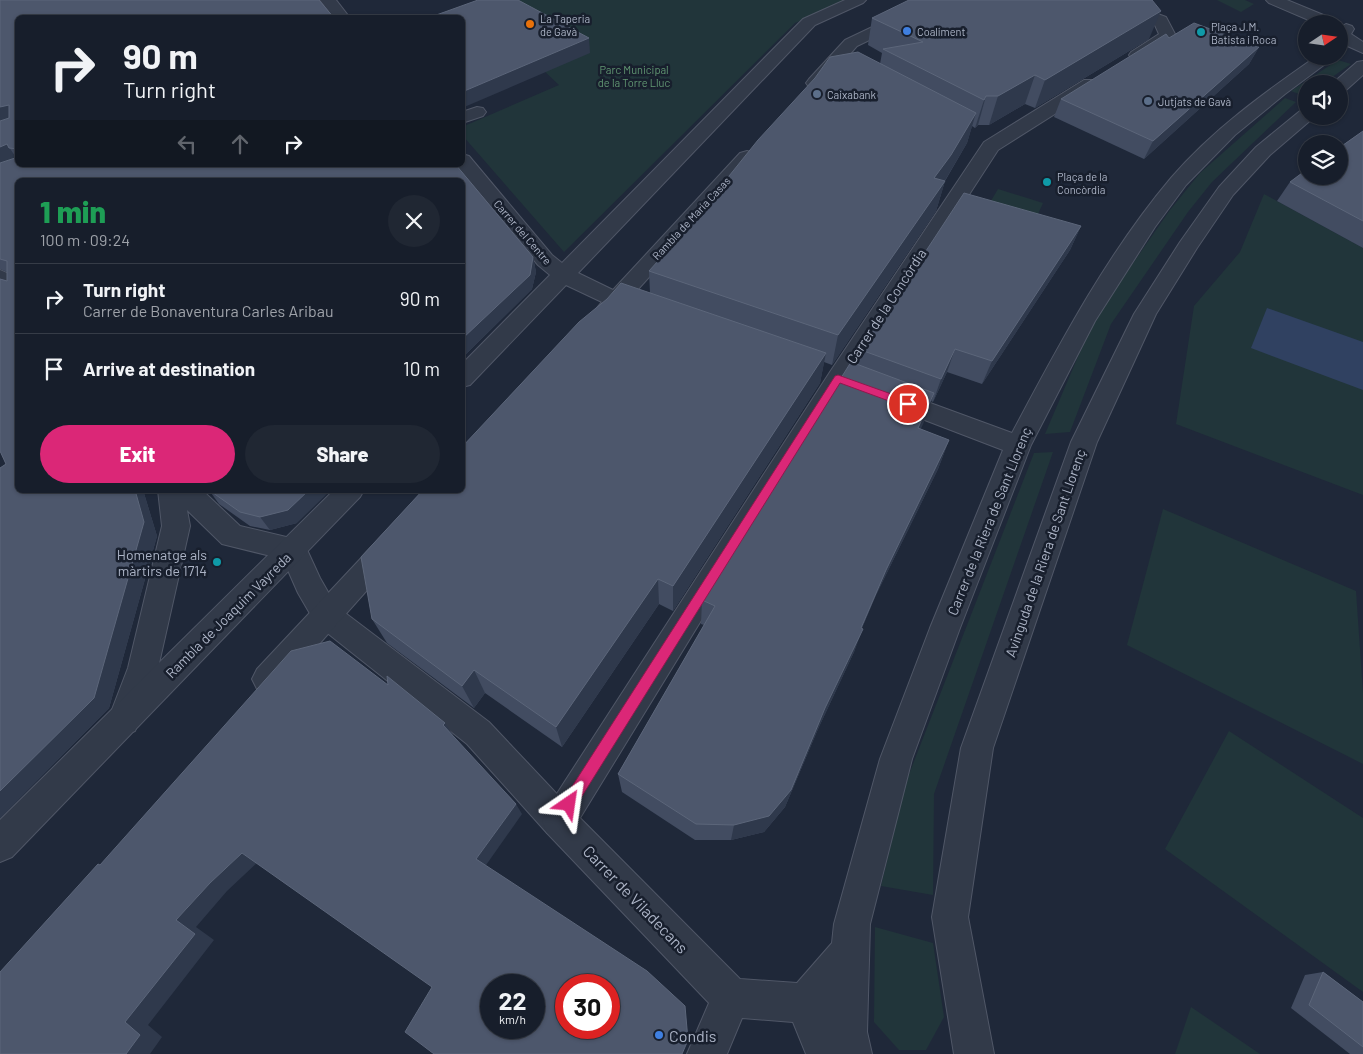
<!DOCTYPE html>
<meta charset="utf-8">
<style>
:root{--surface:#171e2b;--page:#202733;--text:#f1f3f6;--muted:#9ea2a9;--line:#363c47;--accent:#db2777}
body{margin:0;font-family:Barlow,sans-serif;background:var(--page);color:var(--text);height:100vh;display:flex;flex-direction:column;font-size:19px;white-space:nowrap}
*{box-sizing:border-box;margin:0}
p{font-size:16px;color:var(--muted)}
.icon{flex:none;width:28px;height:28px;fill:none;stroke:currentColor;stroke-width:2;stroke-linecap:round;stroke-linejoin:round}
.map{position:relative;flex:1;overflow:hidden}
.side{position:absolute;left:15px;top:178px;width:450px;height:315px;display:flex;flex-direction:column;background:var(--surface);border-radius:8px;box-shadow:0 1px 4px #0004,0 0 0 1px var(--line)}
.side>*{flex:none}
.hud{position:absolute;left:15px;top:15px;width:450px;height:152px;border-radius:8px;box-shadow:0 1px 4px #0004,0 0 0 1px var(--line);background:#171e2b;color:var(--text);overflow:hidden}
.needle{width:32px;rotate:77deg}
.controls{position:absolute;left:1298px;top:15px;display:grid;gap:10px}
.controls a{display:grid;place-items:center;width:50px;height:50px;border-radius:50%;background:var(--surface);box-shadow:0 1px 4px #0004,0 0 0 1px var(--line);font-size:25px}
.speed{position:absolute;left:480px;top:974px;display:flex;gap:10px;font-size:25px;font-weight:700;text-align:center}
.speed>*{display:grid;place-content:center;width:65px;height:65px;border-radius:50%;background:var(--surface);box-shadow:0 1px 4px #0004,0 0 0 1px var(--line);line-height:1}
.speed small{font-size:12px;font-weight:400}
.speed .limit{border:8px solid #d22;background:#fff;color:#111}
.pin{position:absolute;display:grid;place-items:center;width:42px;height:42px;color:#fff;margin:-21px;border:2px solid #fff;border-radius:50%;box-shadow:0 1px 5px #0007}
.me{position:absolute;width:55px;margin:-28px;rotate:32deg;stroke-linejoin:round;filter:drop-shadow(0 0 4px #0008)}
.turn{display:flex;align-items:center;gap:18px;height:105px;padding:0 25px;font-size:22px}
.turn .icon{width:65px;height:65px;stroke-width:2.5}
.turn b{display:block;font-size:35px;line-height:42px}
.lanes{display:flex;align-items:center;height:48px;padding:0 25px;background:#0003;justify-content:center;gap:25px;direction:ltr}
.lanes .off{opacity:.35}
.round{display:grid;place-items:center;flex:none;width:52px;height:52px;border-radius:26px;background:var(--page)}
.overview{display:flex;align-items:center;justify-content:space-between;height:85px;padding:0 25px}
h1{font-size:30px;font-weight:800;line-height:38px;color:#1e9e55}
.action{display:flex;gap:10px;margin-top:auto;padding:10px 25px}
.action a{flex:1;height:58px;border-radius:30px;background:var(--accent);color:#fff;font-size:20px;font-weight:800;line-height:58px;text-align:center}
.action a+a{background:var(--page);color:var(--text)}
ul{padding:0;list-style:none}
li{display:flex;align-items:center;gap:15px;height:70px;padding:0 25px;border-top:1px solid var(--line)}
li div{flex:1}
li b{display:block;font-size:19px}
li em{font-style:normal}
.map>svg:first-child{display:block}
</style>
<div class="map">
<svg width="1363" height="1054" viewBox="0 0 1363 1054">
<rect width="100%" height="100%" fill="#1f2839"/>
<g fill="#21353a">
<path d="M521 0H848L795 23 564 252 463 136 462 127 559 85 483 13Z"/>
<path d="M1217 0H1245L1254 4 1241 12Z"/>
<path d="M1338 60 1351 64 1322 84H1306V94L1304 96 1291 91Z"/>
<path d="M1285 98 1296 102 1212 182 1188 212 1111 324 1070 432 1045 434 1094 319 1170 210 1200 173Z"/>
<path d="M998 189 1043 203 1031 230 982 216Z"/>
<path d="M1264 194 1363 248V495L1176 424 1194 306 1240 252Z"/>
<path d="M1053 452 934 794 933 895 881 886 906 782 1034 453Z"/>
<path d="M1163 509 1356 591 1363 693V764L1127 645Z"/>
<path d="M1229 731 1363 818V992L1165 849Z"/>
<path d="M875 927 933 943 944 1017 926 1050H899L874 1022Z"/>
<path d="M1191 1007 1260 1054H1175Z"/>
</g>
<path fill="#304161" d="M1267 308 1363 342V390L1251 348Z"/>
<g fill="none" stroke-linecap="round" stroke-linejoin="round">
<g stroke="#505767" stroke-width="2">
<g id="pedestrian">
<path d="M0 270 18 278V295L0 287Z"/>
<path d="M158 490H202L240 526 303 541 320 578 336 606 489 722 571 809 576 821 571 833 559 838 547 833 467 744 316 624 298 593 283 559 222 544 187 510 190 526 158 668 135 731 124 735 113 731 108 720 128 668 162 526Z"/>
</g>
</g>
<g stroke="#505767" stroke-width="2">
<g id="minor">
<path d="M320 0H336L350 18H334Z"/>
<path d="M845 0H866L863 3 815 25 578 273 613 290 740 153 747 151 754 153 756 157 754 161 631 297 640 300 643 305 640 310 632 312 620 309C612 318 608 322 596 318L593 313 602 302 566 285 470 385 462 387V364L550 275 538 265 456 165H462V154L469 156 552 255 562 263 803 19Z"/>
<path d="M929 0H949L946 3 857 46 821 87H809L806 83 809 79 845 40Z"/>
<path d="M1098 0H1120L1166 17 1176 36 1143 58H1131L1129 55 1131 52 1159 34 1154 23 1101 3Z"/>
<path d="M1266 0H1287L1338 21 1340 24 1339 26V24H1318L1269 3Z"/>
<path d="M1346 24 1352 26 1354 29 1351 34 1363 42V53L1343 44 1339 39V28Z"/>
<path d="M1317 56H1336L1285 94 1235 135 1186 185 1155 227 1095 321 1031 445 960 628 912 759 870 924 867 1032 872 1054H806L793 1022 742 1018 727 1054H687L709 1003 547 833 542 821 547 809 830 372 984 142 1084 80H1096L1099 84 1096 88 998 150 846 384 580 818 740 979 797 983 832 943 834 924 880 759 930 628 1003 450 883 404 880 398 883 392 892 389 1012 433C1059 345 1106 255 1171 178 1212 130 1265 92 1317 56Z"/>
<path d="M1363 61V75L1345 91 1339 92V84L1333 83 1357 62Z"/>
<path d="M477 107 483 108 486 112 483 116 462 123V112Z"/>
<path d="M1306 110V116H1314L1312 119 1270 155 1233 195 1197 248 1156 314 1097 442 993 748 968 917 994 1054H954L932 917 961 748 1071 442 1134 314 1180 242 1219 187 1256 147 1300 111Z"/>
<path d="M334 490H364L360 497 12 857 0 862V820Z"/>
<path d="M425 490H454L450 497 279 689 268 693 257 689 252 679 257 669Z"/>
</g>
</g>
<use href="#pedestrian" fill="#323a49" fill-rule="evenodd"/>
<use href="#minor" fill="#323a49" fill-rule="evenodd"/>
</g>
<g fill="#424c61">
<path d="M0 0H319L334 18H18V165H456L533 257 536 272 532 289 462 358V180H18V490H143L157 536 109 708 0 818V468L6 464 0 451V279L7 281V272L0 269Z"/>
<path d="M872 18 1149 39 1035 108 1025 104 989 125H978L975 128 972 126 967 143 945 181 936 211 832 365 824 362 820 383 673 611 659 604 562 747 485 693 474 708 387 643 372 619 650 293 649 271 880 64 882 53 868 45Z"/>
<path d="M1169 38 1259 47 1249 64 1144 159 1054 117 1061 99Z"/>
<path d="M1363 131V248L1277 201 1290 182Z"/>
<path d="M1081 226 1070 250 982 384 947 372 933 402 931 401 920 429 949 440 938 469 876 595 862 628 854 652 818 729 785 807 764 832 731 840H695L622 792 618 774 704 625 701 624 702 600 858 364 861 350Z"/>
<path d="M209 490 297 523 270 530 250 526 219 504Z"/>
<path d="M1323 972 1363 1002V1054H1350L1291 1008 1305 975Z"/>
</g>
<g fill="#2f394c">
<path d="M1161 11 1149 39 1035 108 1045 80Z"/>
<path d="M589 38 590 53 462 108V92Z"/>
<path d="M1259 47 1249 64 1144 159 1153 141Z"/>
<path d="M1035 75 1025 104 989 125 998 96Z"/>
<path d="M986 96 978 125 975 128 984 100Z"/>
<path d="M9 105 18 117 0 124V107Z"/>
<path d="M976 113 967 143 944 182 945 181 936 211 832 365 838 335 934 178Z"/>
<path d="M7 144 17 159 0 165V147Z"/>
<path d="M1081 226 1070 250 982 384 992 361Z"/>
<path d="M533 257 536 272 532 289 462 358V339Z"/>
<path d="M955 349 947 372 933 402 941 379Z"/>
<path d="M826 353 820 383 673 611V586Z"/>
<path d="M934 393 924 422 908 457 918 428Z"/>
<path d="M949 440 938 469 876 595 852 651 861 628 886 570Z"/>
<path d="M135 490H143L157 536 109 708 0 818V791Z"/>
<path d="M309 490H331L297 523 270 530 260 517Z"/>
<path d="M658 579 659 604 562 747 556 727Z"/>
<path d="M863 629 854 652 818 729 785 807 764 832 731 840 734 825 825 708Z"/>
<path d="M474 670 485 693 474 708 462 686Z"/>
<path d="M445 723 453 735 451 738 443 725Z"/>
<path d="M516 804 522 814 484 868 476 859Z"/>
<path d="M242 853 258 862 227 891 196 927 214 940 148 1025 162 1037 150 1054H126L125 1022 176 920 210 883Z"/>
</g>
<g fill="#4d576c" stroke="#5c667a" fill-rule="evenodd">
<path d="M0 0H319L334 18H18V149L9 148 7 144 0 147V121L9 118V105L0 107Z"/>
<path d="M478 0H518L589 38 462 92V18H428Z"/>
<path d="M909 0H1152L1161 11 1045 80 1035 75 998 96H986L984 100 883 49 923 42 872 18Z"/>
<path d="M1194 23 1259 47 1153 141 1061 99 1166 34 1169 38Z"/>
<path d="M858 52 976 113 951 155 934 178 945 181 838 335 649 271 684 232 758 140 815 78 830 57Z"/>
<path d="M1363 131V221L1290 182 1306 170V176H1339V148Z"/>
<path d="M18 157V165H456L533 257 530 275 462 339V180H18V490H135L144 522 94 698 0 791V468L6 464 0 451V279L7 281V261L0 259V163Z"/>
<path d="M964 193 1081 226 992 361 955 349 941 379 861 350Z"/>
<path d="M621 283 826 353 673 586 658 579 556 727 474 670 462 686 372 619 361 557 423 490H462V447L579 322 607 299Z"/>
<path d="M851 362 934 393 918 428 949 440 886 570 861 628 863 629 825 708 791 790 769 816 734 825 696 824 618 774 715 606 702 600Z"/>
<path d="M209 490H309L288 510 260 517 240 512Z"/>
<path d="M330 641 388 685 387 676 445 723 443 725 516 804 476 859 647 971 685 1006 688 1040 682 1054H434L405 1032 432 987 242 853 210 883 176 920 195 934 125 1022 140 1035 126 1054H0V972L98 864 100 865 291 651ZM491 985H534V1028H491ZM566 985H609V1028H566Z"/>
<path d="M1323 972 1363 1002V1047L1309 1005Z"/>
</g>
<path fill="#db2777" stroke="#8e194d" d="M838 375 911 401 913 404 908 408 840 383 574 809 569 811 564 809 562 804 564 799 835 376Z"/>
<circle fill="#e8710a" stroke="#181f2d" stroke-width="2" cx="530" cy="24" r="5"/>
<g fill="#3f7fe0" stroke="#181f2d" stroke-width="2">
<circle cx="907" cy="31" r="5"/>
<circle cx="659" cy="1035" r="5"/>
</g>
<g fill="#0f9aa8" stroke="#181f2d" stroke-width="2">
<circle cx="1201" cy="32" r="5"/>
<circle cx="1047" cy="182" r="5"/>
<circle cx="217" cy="562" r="5"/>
</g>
<g fill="#5c6f8a" stroke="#181f2d" stroke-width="2">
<circle cx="817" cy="94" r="5"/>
<circle cx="1148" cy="101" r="5"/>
</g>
<g text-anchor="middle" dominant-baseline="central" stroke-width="5" stroke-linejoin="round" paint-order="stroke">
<g font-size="11" fill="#acb4c6" stroke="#181f2d" text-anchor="start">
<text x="540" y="18">La Taperia<tspan x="540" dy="13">de Gavà</tspan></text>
<text x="1211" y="26">Plaça J.M.<tspan x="1211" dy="13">Batista i Roca</tspan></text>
<text x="917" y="31">Coaliment</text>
<text x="827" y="94">Caixabank</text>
<text x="1158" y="101">Jutjats de Gavà</text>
<text x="1057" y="176">Plaça de la<tspan x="1057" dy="13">Concòrdia</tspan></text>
</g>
<g font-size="11" fill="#629873" stroke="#181f2d">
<text x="634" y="69">Parc Municipal<tspan x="634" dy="13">de la Torre Lluc</tspan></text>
</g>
<g font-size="11" fill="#acb4c6" stroke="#181f2d">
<text transform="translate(691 218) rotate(-47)">Rambla de Maria Casas</text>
<text transform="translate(523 232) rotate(49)">Carrer del Centre</text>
</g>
<g font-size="14" fill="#acb4c6" stroke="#181f2d">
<text transform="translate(886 306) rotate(-57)">Carrer de la Concòrdia</text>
<text transform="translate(989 521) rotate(-68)">Carrer de la Riera de Sant Llorenç</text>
<text transform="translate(1045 553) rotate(-71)">Avinguda de la Riera de Sant Llorenç</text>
<text transform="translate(228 615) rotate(-45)">Rambla de Joaquim Vayreda</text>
</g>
<g font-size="14" fill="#acb4c6" stroke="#181f2d" text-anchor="end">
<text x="207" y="554">Homenatge als<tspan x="207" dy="16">màrtirs de 1714</tspan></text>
</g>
<g font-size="16" fill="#acb4c6" stroke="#181f2d">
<text transform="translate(636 899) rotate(46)">Carrer de Viladecans</text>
</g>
<g font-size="16" fill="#acb4c6" stroke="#181f2d" text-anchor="start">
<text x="669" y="1035">Condis</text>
</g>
</g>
</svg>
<div class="controls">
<a><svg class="needle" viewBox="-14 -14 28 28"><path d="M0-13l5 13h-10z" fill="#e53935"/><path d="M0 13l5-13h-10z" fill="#9ea2a9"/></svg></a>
<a><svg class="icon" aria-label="sound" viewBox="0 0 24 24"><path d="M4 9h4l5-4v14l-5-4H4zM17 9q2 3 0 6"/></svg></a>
<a><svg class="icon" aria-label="layers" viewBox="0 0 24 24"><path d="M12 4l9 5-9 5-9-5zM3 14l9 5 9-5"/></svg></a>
</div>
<div class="speed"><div>22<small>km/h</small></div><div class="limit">30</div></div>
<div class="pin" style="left:908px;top:404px;background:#d93025"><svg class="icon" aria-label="arrive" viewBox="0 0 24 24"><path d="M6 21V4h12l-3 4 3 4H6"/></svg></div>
<svg class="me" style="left:569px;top:804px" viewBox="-20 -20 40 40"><path d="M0-17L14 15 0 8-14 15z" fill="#db2777" stroke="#fff" stroke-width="4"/></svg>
<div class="hud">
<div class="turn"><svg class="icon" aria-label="right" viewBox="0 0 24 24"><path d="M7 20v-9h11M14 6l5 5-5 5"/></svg><div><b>90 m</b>Turn right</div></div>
<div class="lanes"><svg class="icon off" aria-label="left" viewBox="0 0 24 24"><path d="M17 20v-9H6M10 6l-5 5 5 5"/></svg><svg class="icon off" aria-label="ahead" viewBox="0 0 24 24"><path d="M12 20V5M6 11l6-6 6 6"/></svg><svg class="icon" aria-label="right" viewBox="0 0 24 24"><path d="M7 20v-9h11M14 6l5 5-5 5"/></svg></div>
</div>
<section class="side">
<div class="overview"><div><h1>1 min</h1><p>100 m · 09:24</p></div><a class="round"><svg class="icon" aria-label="close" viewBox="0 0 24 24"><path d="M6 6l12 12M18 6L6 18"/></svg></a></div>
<ul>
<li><svg class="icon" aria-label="right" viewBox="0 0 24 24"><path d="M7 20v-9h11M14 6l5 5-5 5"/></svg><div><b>Turn right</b><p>Carrer de Bonaventura Carles Aribau</p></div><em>90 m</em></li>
<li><svg class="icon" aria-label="arrive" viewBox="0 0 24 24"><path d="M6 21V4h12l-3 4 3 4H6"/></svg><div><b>Arrive at destination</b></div><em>10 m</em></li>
</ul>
<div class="action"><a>Exit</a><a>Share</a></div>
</section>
</div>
